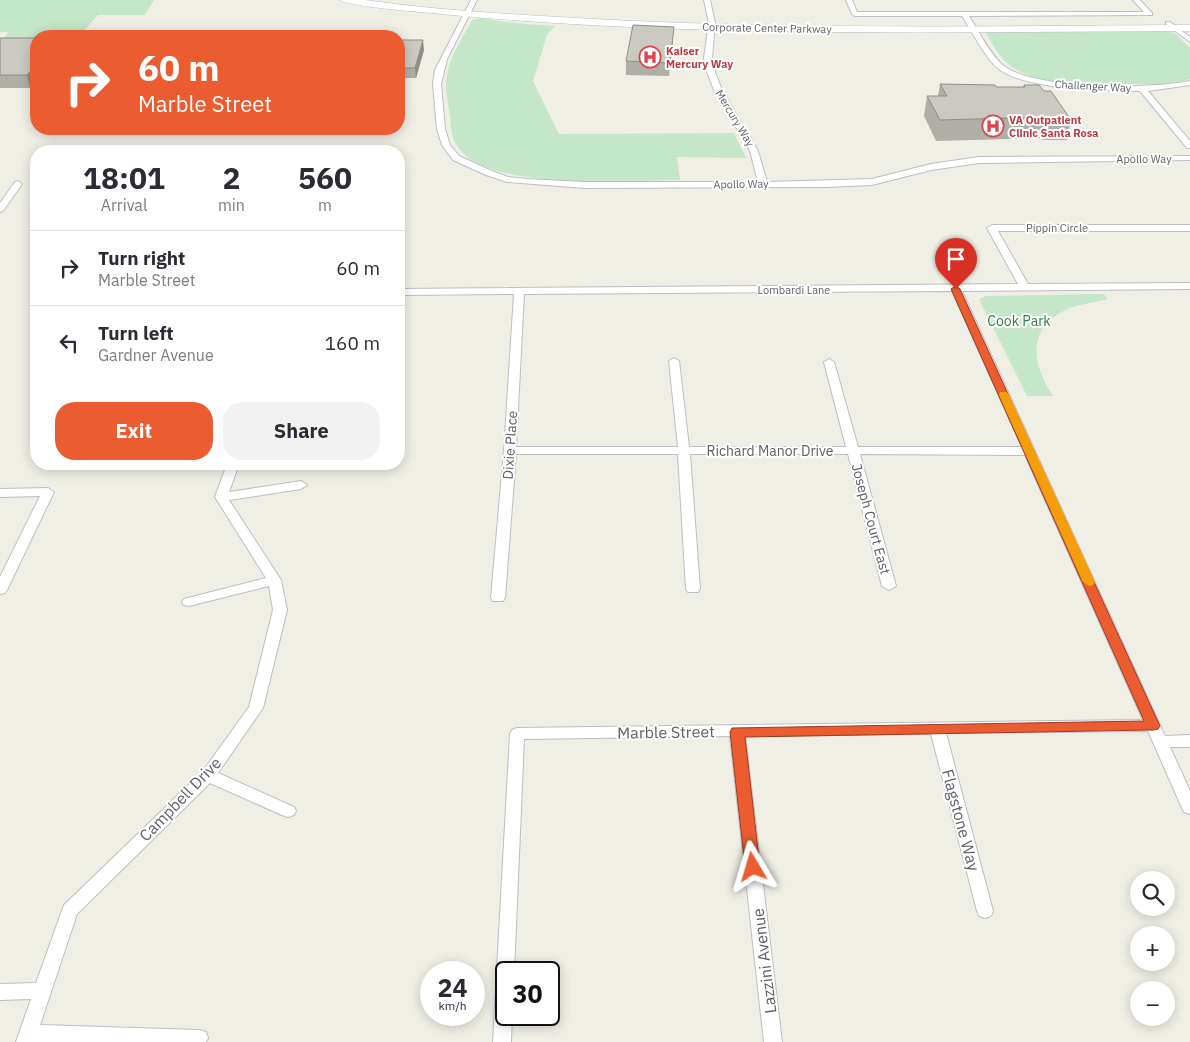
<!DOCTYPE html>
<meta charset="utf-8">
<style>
:root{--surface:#fff;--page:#f2f2f3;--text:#2b2b33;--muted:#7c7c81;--line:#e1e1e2;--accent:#eb5c31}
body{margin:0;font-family:"IBM Plex Sans",sans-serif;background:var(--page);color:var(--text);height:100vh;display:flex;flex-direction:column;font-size:19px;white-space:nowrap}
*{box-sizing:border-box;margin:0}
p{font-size:16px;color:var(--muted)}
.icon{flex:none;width:28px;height:28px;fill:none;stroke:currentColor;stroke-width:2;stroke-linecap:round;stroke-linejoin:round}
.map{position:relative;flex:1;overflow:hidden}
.side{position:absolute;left:30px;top:145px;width:375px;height:325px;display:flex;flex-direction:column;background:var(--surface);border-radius:20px;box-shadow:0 2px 12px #0003}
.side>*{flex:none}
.guide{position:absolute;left:30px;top:30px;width:375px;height:105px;border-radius:20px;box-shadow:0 2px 12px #0003;background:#eb5c31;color:#fff;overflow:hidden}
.buttons{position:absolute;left:1130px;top:871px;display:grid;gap:10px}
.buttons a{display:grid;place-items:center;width:45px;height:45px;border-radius:50%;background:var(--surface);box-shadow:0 2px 12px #0003;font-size:25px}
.speed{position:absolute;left:420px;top:961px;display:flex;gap:10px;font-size:25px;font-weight:700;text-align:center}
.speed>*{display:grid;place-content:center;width:65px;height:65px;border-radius:50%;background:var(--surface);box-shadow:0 2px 12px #0003;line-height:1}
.speed small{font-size:12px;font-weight:400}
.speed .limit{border:2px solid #111;border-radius:8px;background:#fff;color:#111}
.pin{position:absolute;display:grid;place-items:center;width:42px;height:42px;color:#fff;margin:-51px -21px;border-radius:50% 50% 50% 0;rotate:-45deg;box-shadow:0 0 5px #0007}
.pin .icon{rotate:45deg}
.me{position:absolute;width:55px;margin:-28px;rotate:353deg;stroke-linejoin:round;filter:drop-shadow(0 0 4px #0008)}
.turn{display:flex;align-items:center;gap:18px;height:105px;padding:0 25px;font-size:22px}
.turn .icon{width:65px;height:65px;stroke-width:2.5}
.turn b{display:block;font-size:35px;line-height:42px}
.eta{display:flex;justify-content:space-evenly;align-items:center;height:85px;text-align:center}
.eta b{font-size:30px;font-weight:800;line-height:35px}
.cta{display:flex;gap:10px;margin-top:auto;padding:10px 25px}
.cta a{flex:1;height:58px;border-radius:20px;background:var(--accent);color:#fff;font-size:20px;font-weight:800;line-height:58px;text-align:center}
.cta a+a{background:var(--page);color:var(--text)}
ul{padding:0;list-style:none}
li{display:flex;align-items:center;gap:15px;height:75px;padding:0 25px;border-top:1px solid var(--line)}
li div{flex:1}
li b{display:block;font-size:19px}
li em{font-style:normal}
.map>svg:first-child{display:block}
</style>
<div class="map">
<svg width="1190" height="1042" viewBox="0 0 1190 1042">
<rect width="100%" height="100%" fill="#f0efe6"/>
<g fill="#c3e7c8">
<path d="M0 0H154L145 15H98L79 36H36V43L3 39 9 32H0Z"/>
<path d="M481 18 512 23 555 26 547 35 533 81 559 134 734 133 746 158 677 157 680 180C630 180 486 192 457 146 451 138 451 127 450 117 448 103 445 89 447 75 449 57 463 37 472 20Z"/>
<path d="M1168 31 1176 34 1190 48V79C1173 86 1151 84 1133 84 1095 84 1046 89 1012 67 1000 59 994 46 986 34L988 32Z"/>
<path d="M1104 294 1107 299C1095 302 1082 304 1070 308 1026 326 1031 363 1053 396H1027L979 299 986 296Z"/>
</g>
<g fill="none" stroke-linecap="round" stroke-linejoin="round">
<g stroke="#bdbec5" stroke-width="2">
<g id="street">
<path d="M471 0H477L447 59 441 84 445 129 450 145 459 156 492 171 508 177 527 179 585 182H758L750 151 714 90 707 72 704 58 709 23 704 0H710L715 23 712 58 715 72 722 90 758 151 767 182 872 179 931 164 979 157 1190 156V160L979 163 931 170 872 185 826 187 585 188 507 182 486 175 453 160 442 145 437 129 433 84 435 70Z"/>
<path d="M846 0H852L857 12H1144L1133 0H1140L1152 13V15L969 16C978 30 991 56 1004 66 1036 90 1151 89 1190 81V85L1148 91 1190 141V148H1187L1140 91C1105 91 1029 90 1000 70 986 60 972 31 962 16H855L852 14Z"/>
<path d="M1166 22H1170L1190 37V42L1166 24Z"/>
<path d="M18 181 22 184 3 211 0 212V203L15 182Z"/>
<path d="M992 225H1190V231H998L1028 284 1190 283V289L962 291 1165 736 1190 735V747H1170L1190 791V814L1184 812 1182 808 1148 731 946 733 993 911 991 916 985 918 979 916 977 911 931 734 745 736 782 1042H764L730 736 524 739 514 972H506V1015H512L511 1042H493L510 734 512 730 517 728 1143 720 1025 455 860 454 896 586 889 590 882 586 848 454H690L700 589 698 592H688L686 589 678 454H516L505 598 503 601H493L491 598 504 450 514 294 399 295V289L1018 284 987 228ZM952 291 1022 447H858L834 362 829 359 824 362 846 447H689L679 361 674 358 669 361 678 447H516L524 294Z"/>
<path d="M227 464H239L229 492 301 481 307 485 301 489 229 500 281 580 287 610 263 708 218 773 294 807 296 811 294 815 288 817 282 815 210 783 77 914 40 1025 199 1030 206 1032 208 1038 206 1042H16L31 999 0 1000V984L36 983 64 905 203 771 249 707 273 610 269 586 189 606 184 605 182 602 184 599 266 578 215 497Z"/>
<path d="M48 488 54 492 7 590 5 593 0 594V577L40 496 0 497V489Z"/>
</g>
</g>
<g stroke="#bbbdc4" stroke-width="1">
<path id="secondary" d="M340 0H365C435 10 505 14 576 18 780 30 985 26 1190 25V31C940 32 690 38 441 14 424 12 350 7 340 0Z"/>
</g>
<use href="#street" fill="#fff" fill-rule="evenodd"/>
<use href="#secondary" fill="#fff" fill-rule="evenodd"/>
</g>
<g fill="#afaea7">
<path d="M0 38H36L30 88H0Z"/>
<path d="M673 39 669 76 626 75V61Z"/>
<path d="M399 40 424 50 416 78H399Z"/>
<path d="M940 84 996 87H1023L1024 85 1044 91 1071 120 1067 140H1043L1041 138 936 141 924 116 927 96H938Z"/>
</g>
<g fill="#8e8d88">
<path d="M423 40 424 50 416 78 415 68Z"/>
<path d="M36 65V82L30 88 27 75Z"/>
</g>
<g fill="#cbcac2" stroke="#8e8d88">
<path d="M633 25 674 27 670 63 626 61Z"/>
<path d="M0 38H36V65L27 75H0Z"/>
<path d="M399 40H423L415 68H399Z"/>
<path d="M940 84 995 85 996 87H1025L1024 85H1039L1044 91H1051L1071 120H1047L1045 117 940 120 927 96H947Z"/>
</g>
<path fill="#eb5c31" stroke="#993c20" d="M956 286 960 289 1160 726 1158 729 1153 730 745 737 760 867 758 872 753 873 748 872 745 867 730 732 732 728 1144 721 951 289Z"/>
<path fill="#f59e0b" d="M1000 392H1007L1009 395 1095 582 1093 585 1089 586 1083 582 999 395Z"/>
<defs>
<g id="hospital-ring" transform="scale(1.125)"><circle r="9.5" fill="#fff" stroke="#e0444e" stroke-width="1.5"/><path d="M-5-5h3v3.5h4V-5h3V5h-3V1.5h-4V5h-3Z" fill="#e0444e"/></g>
</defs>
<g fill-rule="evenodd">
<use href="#hospital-ring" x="650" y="57"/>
<use href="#hospital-ring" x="993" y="126"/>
</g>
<g text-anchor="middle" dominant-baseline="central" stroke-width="4" stroke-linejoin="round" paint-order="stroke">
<g font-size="11" fill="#5d6067" stroke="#fff">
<text transform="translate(767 28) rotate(1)">Corporate Center Parkway</text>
<text transform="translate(1093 86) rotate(3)">Challenger Way</text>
<text transform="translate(735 118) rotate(59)">Mercury Way</text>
<text x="1144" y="159">Apollo Way</text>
<text transform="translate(741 184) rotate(-1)">Apollo Way</text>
<text x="1057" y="228">Pippin Circle</text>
<text x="794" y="290">Lombardi Lane</text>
</g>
<g font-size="11" font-weight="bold" fill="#be3a42" stroke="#fff" text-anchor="start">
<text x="666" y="51">Kaiser<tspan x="666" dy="13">Mercury Way</tspan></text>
<text x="1009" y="120">VA Outpatient<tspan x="1009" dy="13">Clinic Santa Rosa</tspan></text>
</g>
<g font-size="14" fill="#328142" stroke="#fff">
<text x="1019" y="321">Cook Park</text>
</g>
<g font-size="14" fill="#5d6067" stroke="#fff">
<text transform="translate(510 445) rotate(-86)">Dixie Place</text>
<text x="770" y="451">Richard Manor Drive</text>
<text transform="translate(871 519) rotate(75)">Joseph Court East</text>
</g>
<g font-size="16" fill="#5d6067" stroke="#fff">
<text transform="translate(666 732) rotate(-1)">Marble Street</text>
<text transform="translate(180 799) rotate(-46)">Campbell Drive</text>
<text transform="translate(961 820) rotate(75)">Flagstone Way</text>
<text transform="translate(764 961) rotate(-97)">Lazzini Avenue</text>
</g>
</g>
</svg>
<div class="buttons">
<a><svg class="icon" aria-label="search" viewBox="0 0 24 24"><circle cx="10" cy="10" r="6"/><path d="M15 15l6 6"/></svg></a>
<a>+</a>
<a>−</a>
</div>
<div class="speed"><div>24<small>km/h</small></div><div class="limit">30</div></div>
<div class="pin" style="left:956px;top:289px;background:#d93025"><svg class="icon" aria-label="arrive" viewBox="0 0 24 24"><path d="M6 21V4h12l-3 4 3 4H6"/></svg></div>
<svg class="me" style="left:753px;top:867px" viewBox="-20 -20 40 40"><path d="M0-17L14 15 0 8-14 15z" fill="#eb5c31" stroke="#fff" stroke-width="4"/></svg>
<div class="guide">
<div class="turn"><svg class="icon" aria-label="right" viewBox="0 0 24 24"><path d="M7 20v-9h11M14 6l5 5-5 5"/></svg><div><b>60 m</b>Marble Street</div></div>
</div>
<section class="side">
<div class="eta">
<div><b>18:01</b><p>Arrival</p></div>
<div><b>2</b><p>min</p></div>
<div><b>560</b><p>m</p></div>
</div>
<ul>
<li><svg class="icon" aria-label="right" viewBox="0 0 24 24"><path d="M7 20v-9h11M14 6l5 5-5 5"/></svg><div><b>Turn right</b><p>Marble Street</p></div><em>60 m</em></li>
<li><svg class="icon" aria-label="left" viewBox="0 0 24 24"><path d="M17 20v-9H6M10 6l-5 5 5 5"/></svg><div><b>Turn left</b><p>Gardner Avenue</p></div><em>160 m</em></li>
</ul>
<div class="cta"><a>Exit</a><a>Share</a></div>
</section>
</div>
